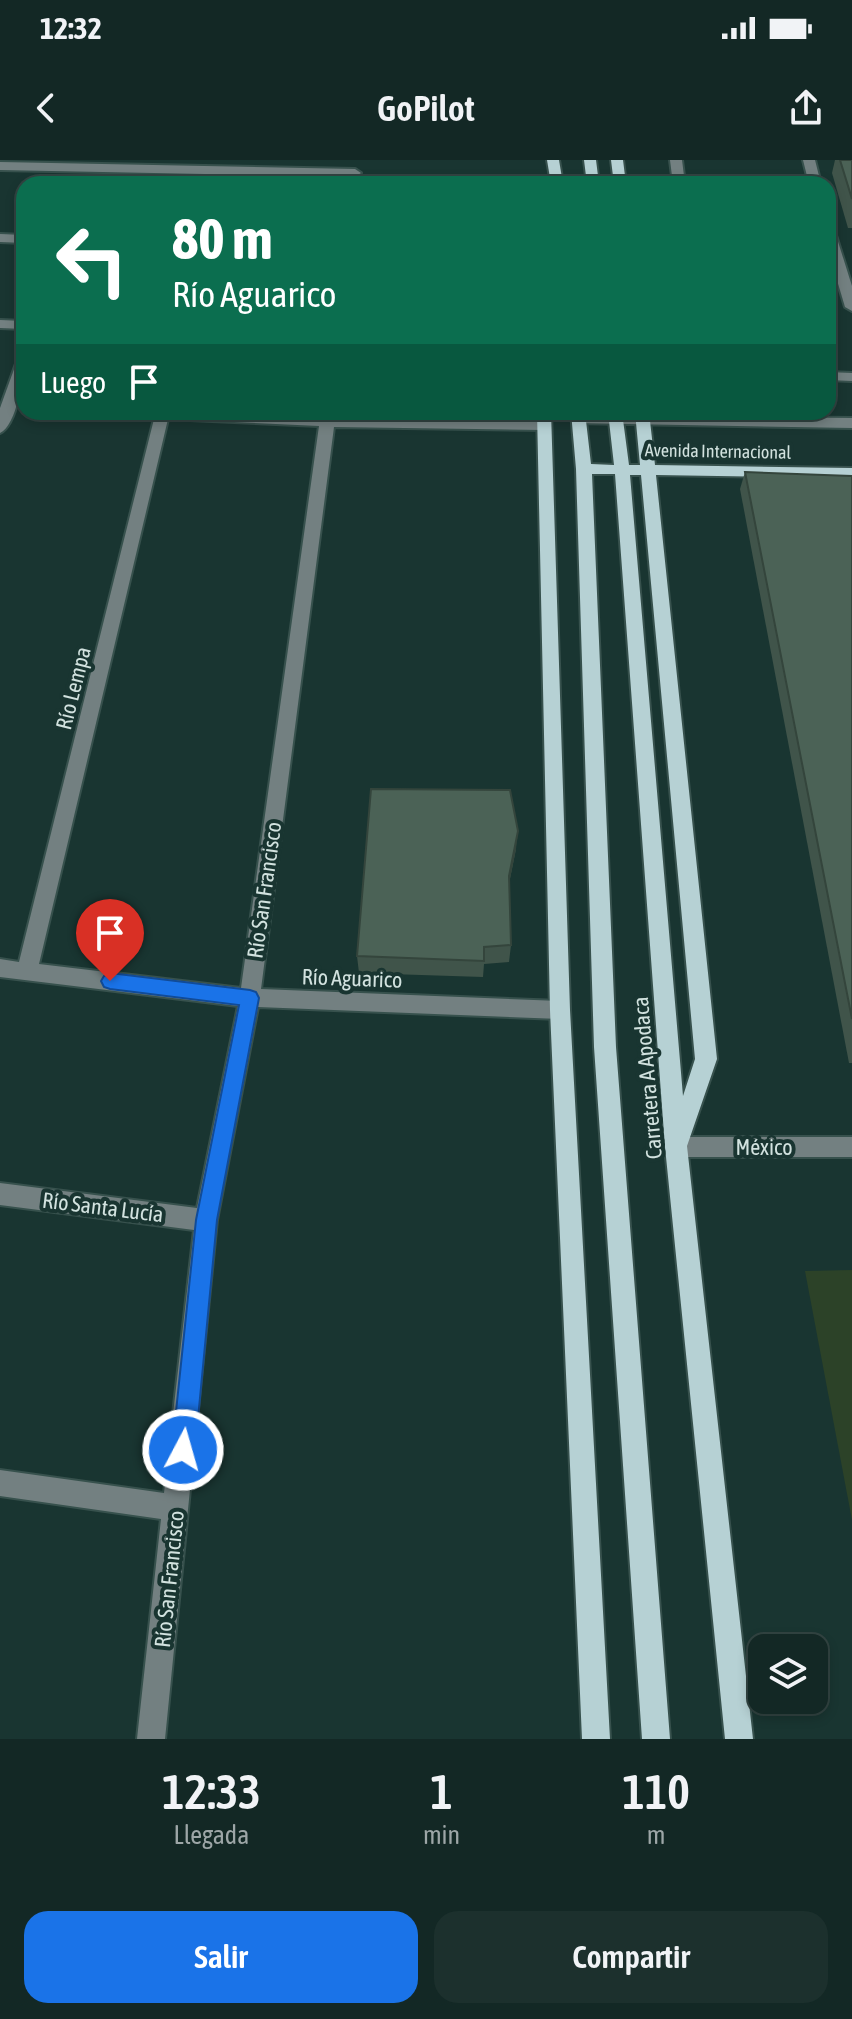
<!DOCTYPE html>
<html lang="es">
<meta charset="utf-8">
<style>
:root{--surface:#132825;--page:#1c302d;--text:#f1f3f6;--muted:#9da6a7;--line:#324442;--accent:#1a73e8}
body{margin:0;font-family:"Asap Condensed",sans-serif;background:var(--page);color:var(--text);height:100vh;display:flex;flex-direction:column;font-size:30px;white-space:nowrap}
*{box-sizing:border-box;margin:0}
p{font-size:26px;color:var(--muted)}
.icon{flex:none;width:44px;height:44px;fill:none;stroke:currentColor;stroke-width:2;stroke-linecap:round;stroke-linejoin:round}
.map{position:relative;height:1579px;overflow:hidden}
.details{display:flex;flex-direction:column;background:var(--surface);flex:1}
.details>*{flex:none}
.top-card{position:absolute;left:16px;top:16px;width:820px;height:244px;border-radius:24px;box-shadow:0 4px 12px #0003,0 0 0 2px var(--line);background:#0b6e4f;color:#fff;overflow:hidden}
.buttons{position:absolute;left:748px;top:1474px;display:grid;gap:16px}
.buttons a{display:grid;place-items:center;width:80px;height:80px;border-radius:16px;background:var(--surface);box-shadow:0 4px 12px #0003,0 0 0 2px var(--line);font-size:40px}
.pin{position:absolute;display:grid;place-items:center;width:68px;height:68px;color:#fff;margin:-82px -34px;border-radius:50% 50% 50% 0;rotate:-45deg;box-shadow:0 0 8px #0007}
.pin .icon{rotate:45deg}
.me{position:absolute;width:88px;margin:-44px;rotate:6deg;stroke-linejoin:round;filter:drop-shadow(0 0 6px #0008)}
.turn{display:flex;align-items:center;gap:28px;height:168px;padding:0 24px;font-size:36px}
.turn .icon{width:104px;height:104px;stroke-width:2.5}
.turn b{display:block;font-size:56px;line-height:68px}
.then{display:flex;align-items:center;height:76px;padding:0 24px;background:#0003;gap:16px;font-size:30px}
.eta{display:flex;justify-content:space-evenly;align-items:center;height:136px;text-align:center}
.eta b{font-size:48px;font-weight:600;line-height:56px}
.primary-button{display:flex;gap:16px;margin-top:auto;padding:16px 24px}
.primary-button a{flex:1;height:92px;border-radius:24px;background:var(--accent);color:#fff;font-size:32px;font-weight:600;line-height:92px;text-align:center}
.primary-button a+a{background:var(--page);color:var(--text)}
.status{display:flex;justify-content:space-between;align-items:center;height:56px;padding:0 40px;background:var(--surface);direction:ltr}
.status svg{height:22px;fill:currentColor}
header{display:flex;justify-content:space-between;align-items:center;height:104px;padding:0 24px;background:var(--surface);font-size:36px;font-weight:600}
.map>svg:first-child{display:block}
</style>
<div class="status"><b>12:32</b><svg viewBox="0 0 49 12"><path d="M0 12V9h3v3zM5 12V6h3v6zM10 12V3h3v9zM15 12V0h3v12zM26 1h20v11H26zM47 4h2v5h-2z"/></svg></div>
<header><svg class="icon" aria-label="back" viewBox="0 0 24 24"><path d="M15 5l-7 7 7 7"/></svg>GoPilot<svg class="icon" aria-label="share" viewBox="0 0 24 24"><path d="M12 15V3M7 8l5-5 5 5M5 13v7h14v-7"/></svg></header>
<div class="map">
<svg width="852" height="1579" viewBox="0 0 852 1579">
<rect width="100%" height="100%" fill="#193531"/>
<path fill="#2c4228" d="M852 1110V1360L805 1111Z"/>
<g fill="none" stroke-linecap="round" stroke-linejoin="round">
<g stroke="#37514d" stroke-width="4">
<g id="minor">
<path d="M670 0H682L685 24H673Z"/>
<path d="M803 0H815L821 24H809Z"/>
<path d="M0 2 355 9 361 13 355 17 0 10Z"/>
<path d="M828 65 834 69 852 126V151L845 147 828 90Z"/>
<path d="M0 74 24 75V83L0 82Z"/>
<path d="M0 160 24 161V169L0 168Z"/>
<path d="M24 197C24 215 17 265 0 273V248L17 201Z"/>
<path d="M828 212 852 213V221L828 220Z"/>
<path d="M93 252 544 260 551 265 544 270 334 267 261 829 560 841 567 844 570 850 567 856 560 859 258 847 217 1060 165 1579H137L161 1359 0 1336V1310L164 1333 194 1070 0 1045V1023L197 1048 238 846 0 817V799L19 802 154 259 100 256ZM168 259 319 266 241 828 39 804Z"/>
<path d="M579 255 852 258V268L574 263 572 260Z"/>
<path d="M676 977H852V997H676L668 994 665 987 668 980Z"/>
</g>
</g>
<g stroke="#37514d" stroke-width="4">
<g id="major">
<path d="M547 0H559L563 24H551Z"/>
<path d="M584 0H596L599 24H587Z"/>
<path d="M611 0H623L626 24H614Z"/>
<path d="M537 252H551L570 850 610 1579H582L550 850Z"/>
<path d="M571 252H585L591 304 614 305 608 252H622L629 305H640L635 252H649L655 305 852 308V318L656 315 717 899 687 986 753 1579H725L665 987 615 314H592L616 887 670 1579H642L594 887 576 309ZM630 315H641L695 899 683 936Z"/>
</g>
</g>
<use href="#minor" fill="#738081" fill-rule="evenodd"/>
<use href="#major" fill="#b6d1d4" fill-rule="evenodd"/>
</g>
<g fill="#40544a">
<path d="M835 0H852V68H848L832 13Z"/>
<path d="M745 312 852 316V903H849L740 329Z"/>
<path d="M516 689 509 724 511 785 509 802 484 804 483 817 359 813 357 796Z"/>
</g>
<path fill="#34453c" d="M518 671 516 689 507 733 509 716Z"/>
<g fill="#4b6256" stroke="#34453c" stroke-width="2">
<path d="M840 0H852V39Z"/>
<path d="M745 312 852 316V859Z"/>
<path d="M371 629 510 630 518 671 509 716 511 785 484 787V801L357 796Z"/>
</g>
<path fill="#1a73e8" stroke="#114b97" stroke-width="2" d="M110 813 250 830 256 832 259 838 217 1060 195 1290 191 1298 183 1301 175 1298 172 1290 196 1060 239 845 110 829 104 827 101 821 104 816Z"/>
<g text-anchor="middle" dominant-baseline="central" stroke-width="8" stroke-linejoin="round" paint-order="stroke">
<g font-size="18" fill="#d2e2df" stroke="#193531">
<text transform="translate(718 291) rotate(1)">Avenida Internacional</text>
</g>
<g font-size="22" fill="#d2e2df" stroke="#193531">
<text transform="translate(73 528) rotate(-76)">Río Lempa</text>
<text transform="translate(264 730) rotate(-82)">Río San Francisco</text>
<text transform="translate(352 818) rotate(2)">Río Aguarico</text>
<text transform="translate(647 918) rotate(-95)">Carretera A Apodaca</text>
<text x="764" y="987">México</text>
<text transform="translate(103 1047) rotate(7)">Río Santa Lucía</text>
<text transform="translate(169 1419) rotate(-84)">Río San Francisco</text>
</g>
</g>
</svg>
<div class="buttons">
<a><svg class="icon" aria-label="layers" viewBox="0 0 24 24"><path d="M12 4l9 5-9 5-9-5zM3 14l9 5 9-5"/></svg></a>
</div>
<div class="pin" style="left:110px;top:821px;background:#d93025"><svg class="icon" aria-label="arrive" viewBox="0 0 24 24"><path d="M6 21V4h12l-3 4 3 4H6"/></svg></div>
<svg class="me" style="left:183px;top:1290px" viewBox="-20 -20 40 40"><circle r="17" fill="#1a73e8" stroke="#fff" stroke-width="3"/><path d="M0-11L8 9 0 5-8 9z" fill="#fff"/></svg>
<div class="top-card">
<div class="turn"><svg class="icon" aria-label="left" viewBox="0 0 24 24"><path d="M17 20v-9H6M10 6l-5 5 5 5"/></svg><div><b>80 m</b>Río Aguarico</div></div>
<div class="then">Luego<svg class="icon" aria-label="arrive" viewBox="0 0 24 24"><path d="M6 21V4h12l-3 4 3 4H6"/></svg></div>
</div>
</div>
<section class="details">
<div class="eta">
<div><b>12:33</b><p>Llegada</p></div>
<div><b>1</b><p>min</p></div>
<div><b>110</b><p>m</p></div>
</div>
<div class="primary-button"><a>Salir</a><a>Compartir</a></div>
</section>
